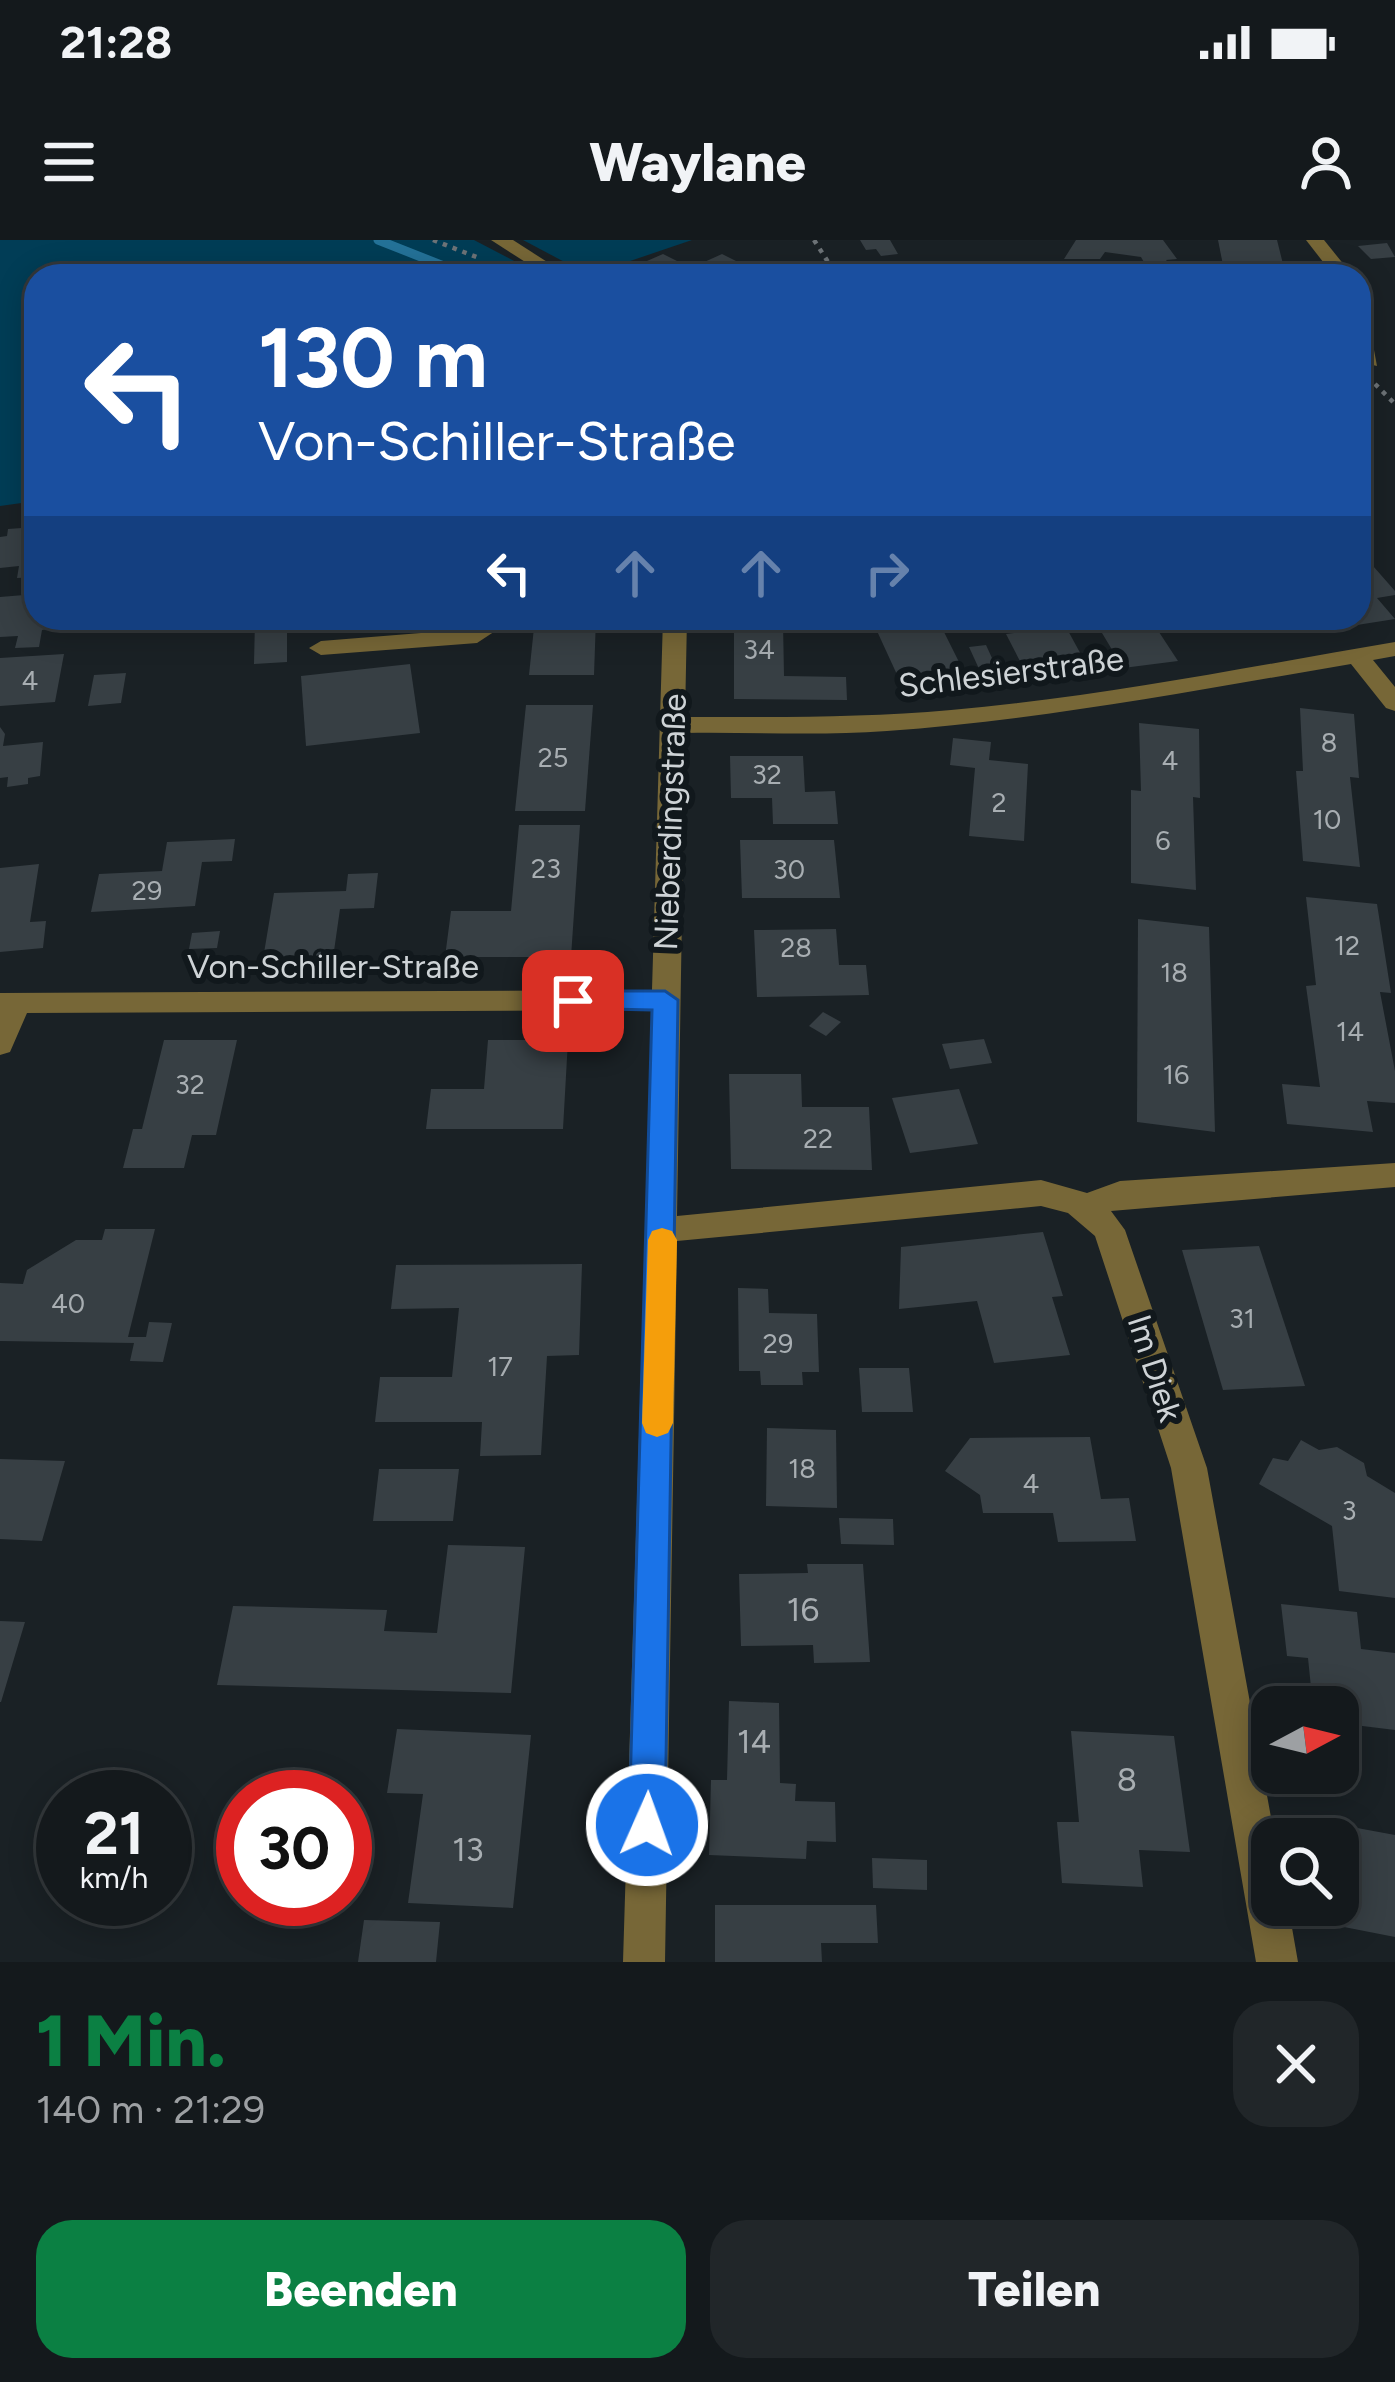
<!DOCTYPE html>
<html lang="de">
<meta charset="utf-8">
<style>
:root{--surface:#14191c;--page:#212629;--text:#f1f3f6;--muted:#9da0a3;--line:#33383b;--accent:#0b8043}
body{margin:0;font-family:Figtree,sans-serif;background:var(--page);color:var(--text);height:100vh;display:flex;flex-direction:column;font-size:45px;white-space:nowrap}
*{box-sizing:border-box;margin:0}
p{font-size:39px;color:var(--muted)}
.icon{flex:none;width:66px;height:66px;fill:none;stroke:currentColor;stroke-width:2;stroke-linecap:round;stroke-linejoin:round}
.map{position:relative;height:1722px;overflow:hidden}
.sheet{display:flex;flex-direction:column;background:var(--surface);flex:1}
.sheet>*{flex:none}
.banner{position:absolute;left:24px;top:24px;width:1347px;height:366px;border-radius:36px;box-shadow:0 6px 30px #0003,0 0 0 3px var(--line);background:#1a4fa0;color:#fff;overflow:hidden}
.needle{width:78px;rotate:83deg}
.fabs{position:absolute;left:1251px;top:1446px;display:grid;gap:24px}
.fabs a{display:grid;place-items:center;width:108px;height:108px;border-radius:24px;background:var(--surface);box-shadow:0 6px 30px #0003,0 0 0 3px var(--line);font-size:60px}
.speed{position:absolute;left:36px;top:1530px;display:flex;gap:24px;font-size:60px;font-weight:700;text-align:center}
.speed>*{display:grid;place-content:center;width:156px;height:156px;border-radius:50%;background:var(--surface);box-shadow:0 6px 30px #0003,0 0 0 3px var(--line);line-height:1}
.speed small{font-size:30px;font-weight:400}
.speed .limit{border:18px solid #d22;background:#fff;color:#111}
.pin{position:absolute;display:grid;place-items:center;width:102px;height:102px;color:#fff;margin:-51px;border-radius:24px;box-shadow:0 6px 18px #0006}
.me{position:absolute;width:132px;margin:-66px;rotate:2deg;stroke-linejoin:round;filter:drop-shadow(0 0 9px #0008)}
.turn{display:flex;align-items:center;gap:42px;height:252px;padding:0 36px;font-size:54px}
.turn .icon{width:156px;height:156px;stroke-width:2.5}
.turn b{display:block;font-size:84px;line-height:102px}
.lanes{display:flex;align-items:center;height:114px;padding:0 36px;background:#0003;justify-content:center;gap:60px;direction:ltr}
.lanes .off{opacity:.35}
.round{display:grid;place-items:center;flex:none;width:126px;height:126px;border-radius:36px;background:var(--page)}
.overview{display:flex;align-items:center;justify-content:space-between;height:204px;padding:0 36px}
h1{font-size:72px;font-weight:800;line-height:90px;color:var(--accent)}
.button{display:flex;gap:24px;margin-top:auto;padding:24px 36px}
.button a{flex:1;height:138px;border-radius:36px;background:var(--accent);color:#fff;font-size:48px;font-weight:800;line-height:138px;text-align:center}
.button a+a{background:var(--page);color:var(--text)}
.status{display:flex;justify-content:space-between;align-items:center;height:84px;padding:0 60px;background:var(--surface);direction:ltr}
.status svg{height:33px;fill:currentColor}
header{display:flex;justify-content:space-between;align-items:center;height:156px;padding:0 36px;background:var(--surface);font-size:54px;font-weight:800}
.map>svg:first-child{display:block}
</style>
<div class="status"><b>21:28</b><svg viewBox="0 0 49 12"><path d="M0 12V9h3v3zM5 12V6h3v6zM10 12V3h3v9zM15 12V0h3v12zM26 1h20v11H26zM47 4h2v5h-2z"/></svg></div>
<header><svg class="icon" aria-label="menu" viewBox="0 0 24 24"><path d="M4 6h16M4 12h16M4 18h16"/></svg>Waylane<svg class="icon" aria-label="person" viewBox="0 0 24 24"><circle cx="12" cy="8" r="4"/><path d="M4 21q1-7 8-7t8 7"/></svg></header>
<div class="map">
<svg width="1395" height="1722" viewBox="0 0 1395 1722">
<rect width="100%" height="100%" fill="#1a2125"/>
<g fill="#013d56">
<path d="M0 0H474L543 36H36V261L0 266Z"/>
<path d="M523 0H692L589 35Z"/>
</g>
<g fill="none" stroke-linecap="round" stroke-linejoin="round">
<path stroke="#247298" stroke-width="9" d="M378 0 469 36"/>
</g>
<g fill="#373f44">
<path d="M860 0H890L898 14 881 16 876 9 866 10Z"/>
<path d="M1076 0H1163L1177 19 1166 20 1173 28 1146 26 1141 17 1105 12 1100 19H1064Z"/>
<path d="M1218 0H1277L1284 28 1223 25Z"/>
<path d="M1387 3 1395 17 1371 19 1358 6Z"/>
<path d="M663 14 691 28 722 14 746 26 758 25 716 36H633L624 31Z"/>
<path d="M36 287V337L17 338 19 326 0 328V297L7 296 8 289Z"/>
<path d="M1359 310 1395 351V355L1377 358 1395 379 1338 388 1330 378H1359Z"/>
<path d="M36 354V378L100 382 42 390 39 407 15 408 18 396 0 397V357Z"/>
<path d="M287 378V422L254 424 255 379Z"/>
<path d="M535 378H596L594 435H529Z"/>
<path d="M871 378H937L970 444 905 452Z"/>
<path d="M734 382H783L784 436 846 437 847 460 734 459Z"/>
<path d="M1155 386 1178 421 1123 428 1102 393Z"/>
<path d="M1066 387 1084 420 1023 427 1006 394Z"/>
<path d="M986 405 997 429 980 431 969 407Z"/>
<path d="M64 414 55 462 0 466V418Z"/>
<path d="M410 424 420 493 306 506 301 436Z"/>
<path d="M126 433 121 463 88 466 94 435Z"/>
<path d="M526 465H593L585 571H515Z"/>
<path d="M1300 468 1354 474 1359 538 1350 537 1360 627 1303 621 1296 531H1303Z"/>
<path d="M1139 483 1199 489 1200 558 1193 557 1196 650 1131 643V550L1141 551Z"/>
<path d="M0 487 5 494 3 506 43 502 40 536 28 538V544L7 547 8 537 0 538Z"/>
<path d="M953 498 991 502 989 520 1028 524 1024 601 969 596 975 528 950 525Z"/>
<path d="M730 516H803L805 552 835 551 838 584H773L772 558H731Z"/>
<path d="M519 585H580L571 717H445L451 671H511Z"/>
<path d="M235 599 232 621 202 622 195 666 91 672 99 634 162 631 167 602Z"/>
<path d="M740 600H834L840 658H742Z"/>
<path d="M39 624 30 682 46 681 43 708 0 712V628Z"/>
<path d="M378 633 374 668 340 669 333 718 263 719 274 653 346 651 348 634Z"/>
<path d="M1306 657 1377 664 1391 753 1380 752 1395 831V863L1367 861 1373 892 1287 884 1282 844 1320 847 1306 746 1316 745Z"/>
<path d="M1138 679 1209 687 1215 892 1137 882Z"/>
<path d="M836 689 839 725H866L869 755 757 757 754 690Z"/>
<path d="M220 691 217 708 189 709 192 693Z"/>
<path d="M823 772 841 782 826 796 809 786Z"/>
<path d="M984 799 992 823 950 829 942 804Z"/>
<path d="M164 800H237L216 895H192L184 928H123L133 889H142Z"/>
<path d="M488 800H568L563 889H426L431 849H484Z"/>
<path d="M729 834H801L802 867H869L872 930 731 929Z"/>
<path d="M959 849 978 904 910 913 892 858Z"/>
<path d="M105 989H155L128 1097H146L149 1082 172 1083 163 1122 130 1121 134 1103 0 1101V1043L23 1044 27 1030 76 1000H102Z"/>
<path d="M1043 992 1063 1056 1052 1057 1070 1115 994 1123 977 1061 899 1069 901 1007Z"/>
<path d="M1259 1006 1305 1146 1223 1150 1182 1010Z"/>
<path d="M582 1024 579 1115 547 1116 541 1215 480 1216 482 1182H375L380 1137H452L459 1068 391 1069 396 1025Z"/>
<path d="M738 1048 768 1049 769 1073 817 1074 819 1132H802L803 1145H761L760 1131H739Z"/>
<path d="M859 1128H909L913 1172H862Z"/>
<path d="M767 1188 836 1190 837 1268 766 1266Z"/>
<path d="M1090 1197 1101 1259 1129 1258 1136 1301 1058 1302 1053 1273H983L980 1255 945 1231 970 1198Z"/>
<path d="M1301 1200 1319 1210 1337 1207 1364 1223 1367 1236 1395 1253V1358L1339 1351 1332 1286 1259 1244 1273 1218 1288 1221Z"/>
<path d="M0 1219 65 1221 42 1301 0 1299Z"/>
<path d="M379 1229H459L453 1281H373Z"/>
<path d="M839 1278 893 1279 894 1305 841 1304Z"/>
<path d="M448 1305 525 1307 511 1453 217 1445 233 1366 387 1370 384 1391 437 1393Z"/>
<path d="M807 1324H863L870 1422 814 1423 813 1405 741 1406 739 1334 808 1333Z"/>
<path d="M1281 1364 1357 1372 1361 1409 1395 1413V1490L1338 1483V1467H1313L1308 1418 1287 1416Z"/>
<path d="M0 1381 25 1382 1 1462H0Z"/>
<path d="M729 1461 779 1463 780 1543 796 1544 795 1561 835 1562 836 1602 807 1601 806 1619 709 1615 711 1540H727Z"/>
<path d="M397 1489 531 1495 513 1668 408 1663 423 1554 387 1553Z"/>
<path d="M1071 1491 1174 1496 1190 1612 1139 1610 1143 1647 1062 1643 1057 1582H1079Z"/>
<path d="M1341 1585 1395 1595V1697L1344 1687Z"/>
<path d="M872 1618 927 1620V1650L873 1648Z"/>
<path d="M715 1665H876L878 1703H821L822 1722H715Z"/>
<path d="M364 1680 440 1682 436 1722H358Z"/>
</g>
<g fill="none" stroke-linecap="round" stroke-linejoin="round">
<g stroke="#6d7377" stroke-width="4.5" stroke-dasharray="4.5 6" stroke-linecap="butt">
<path d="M433 0 479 18"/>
<path d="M814 0 837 36"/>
<path d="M1375 144 1395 164"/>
</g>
<g fill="#776737" fill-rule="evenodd">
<path d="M491 0H513L569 36H547Z"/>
<path d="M1306 0H1324L1353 36H1334Z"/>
<path d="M1359 72 1368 78 1377 126 1360 122Z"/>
<path d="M488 378H515L477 403 321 415 309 408 321 401 471 389Z"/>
<path d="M663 378H687L685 477C774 477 862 478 951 470 1100 457 1248 427 1395 402V416L1373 420 1395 447V471L1386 468 1351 424C1197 450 1043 480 887 491 820 496 752 492 685 493L677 976 1041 940 1087 953 1120 941 1395 923V947L1111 971 1125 990 1207 1228 1275 1599 1272 1665H1288L1298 1722H1256L1171 1228 1095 996 1068 973 1041 966 677 1001 665 1722H623L652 770 27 773 10 812 0 815V753L652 750Z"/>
</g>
</g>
<path fill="#1a73e8" stroke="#114b97" stroke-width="3" d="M573 751H665L678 760 665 1585 660 1598 647 1603 634 1598 629 1585 652 770 564 768 560 761Z"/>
<path fill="#f59e0b" d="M662 988 672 991 677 1000 673 1183 668 1193 657 1197 646 1193 642 1183 648 1000 652 991Z"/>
<g text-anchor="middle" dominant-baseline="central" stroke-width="12" stroke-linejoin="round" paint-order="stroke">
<g font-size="27" fill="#a8aeb2">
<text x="759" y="409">34</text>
<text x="30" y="440">4</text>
<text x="1329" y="502">8</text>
<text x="553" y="517">25</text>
<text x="1170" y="520">4</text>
<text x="767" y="534">32</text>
<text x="999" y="562">2</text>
<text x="1327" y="579">10</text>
<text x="1163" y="600">6</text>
<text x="546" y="628">23</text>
<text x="789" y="629">30</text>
<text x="147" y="650">29</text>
<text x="1347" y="705">12</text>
<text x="796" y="707">28</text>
<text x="1174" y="732">18</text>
<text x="1350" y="791">14</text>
<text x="1176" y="834">16</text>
<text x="190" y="844">32</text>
<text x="818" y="898">22</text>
<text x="68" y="1063">40</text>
<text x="1242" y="1078">31</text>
<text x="778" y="1103">29</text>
<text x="500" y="1126">17</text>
<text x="802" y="1228">18</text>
<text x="1031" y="1243">4</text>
<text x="1349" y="1270">3</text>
</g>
<g font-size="33" fill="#ced3d6" stroke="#11181c">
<text transform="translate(1011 432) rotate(-7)">Schlesierstraße</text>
<text transform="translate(670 582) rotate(-88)">Nieberdingstraße</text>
<text x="333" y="726">Von-Schiller-Straße</text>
<text transform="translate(1155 1128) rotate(72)">Im Diek</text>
</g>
<g font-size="33" fill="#a8aeb2">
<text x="803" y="1369">16</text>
<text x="754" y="1501">14</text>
<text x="1127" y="1539">8</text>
<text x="468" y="1609">13</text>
</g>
</g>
</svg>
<div class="fabs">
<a><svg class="needle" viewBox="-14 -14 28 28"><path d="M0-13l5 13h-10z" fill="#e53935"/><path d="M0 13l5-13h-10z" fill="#9da0a3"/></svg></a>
<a><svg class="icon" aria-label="search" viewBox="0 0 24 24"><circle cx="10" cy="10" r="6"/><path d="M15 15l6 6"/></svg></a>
</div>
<div class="speed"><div>21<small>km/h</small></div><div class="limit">30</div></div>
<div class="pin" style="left:573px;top:761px;background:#d93025"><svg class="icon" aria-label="arrive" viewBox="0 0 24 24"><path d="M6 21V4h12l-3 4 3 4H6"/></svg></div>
<svg class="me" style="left:647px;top:1585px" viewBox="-20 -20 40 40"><circle r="17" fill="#1a73e8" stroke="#fff" stroke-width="3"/><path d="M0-11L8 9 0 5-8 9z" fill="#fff"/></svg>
<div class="banner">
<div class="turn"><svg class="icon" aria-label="left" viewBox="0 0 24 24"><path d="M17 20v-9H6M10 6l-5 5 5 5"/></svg><div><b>130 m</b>Von-Schiller-Straße</div></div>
<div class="lanes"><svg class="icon" aria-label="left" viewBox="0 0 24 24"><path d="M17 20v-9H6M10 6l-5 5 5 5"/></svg><svg class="icon off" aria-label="ahead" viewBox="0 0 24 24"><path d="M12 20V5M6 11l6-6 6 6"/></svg><svg class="icon off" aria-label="ahead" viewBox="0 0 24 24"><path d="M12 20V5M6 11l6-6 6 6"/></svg><svg class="icon off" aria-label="right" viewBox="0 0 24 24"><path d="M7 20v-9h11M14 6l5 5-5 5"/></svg></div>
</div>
</div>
<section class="sheet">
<div class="overview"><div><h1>1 Min.</h1><p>140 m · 21:29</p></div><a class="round"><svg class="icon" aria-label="close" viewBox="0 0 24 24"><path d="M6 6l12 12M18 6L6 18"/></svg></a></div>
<div class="button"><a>Beenden</a><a>Teilen</a></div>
</section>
